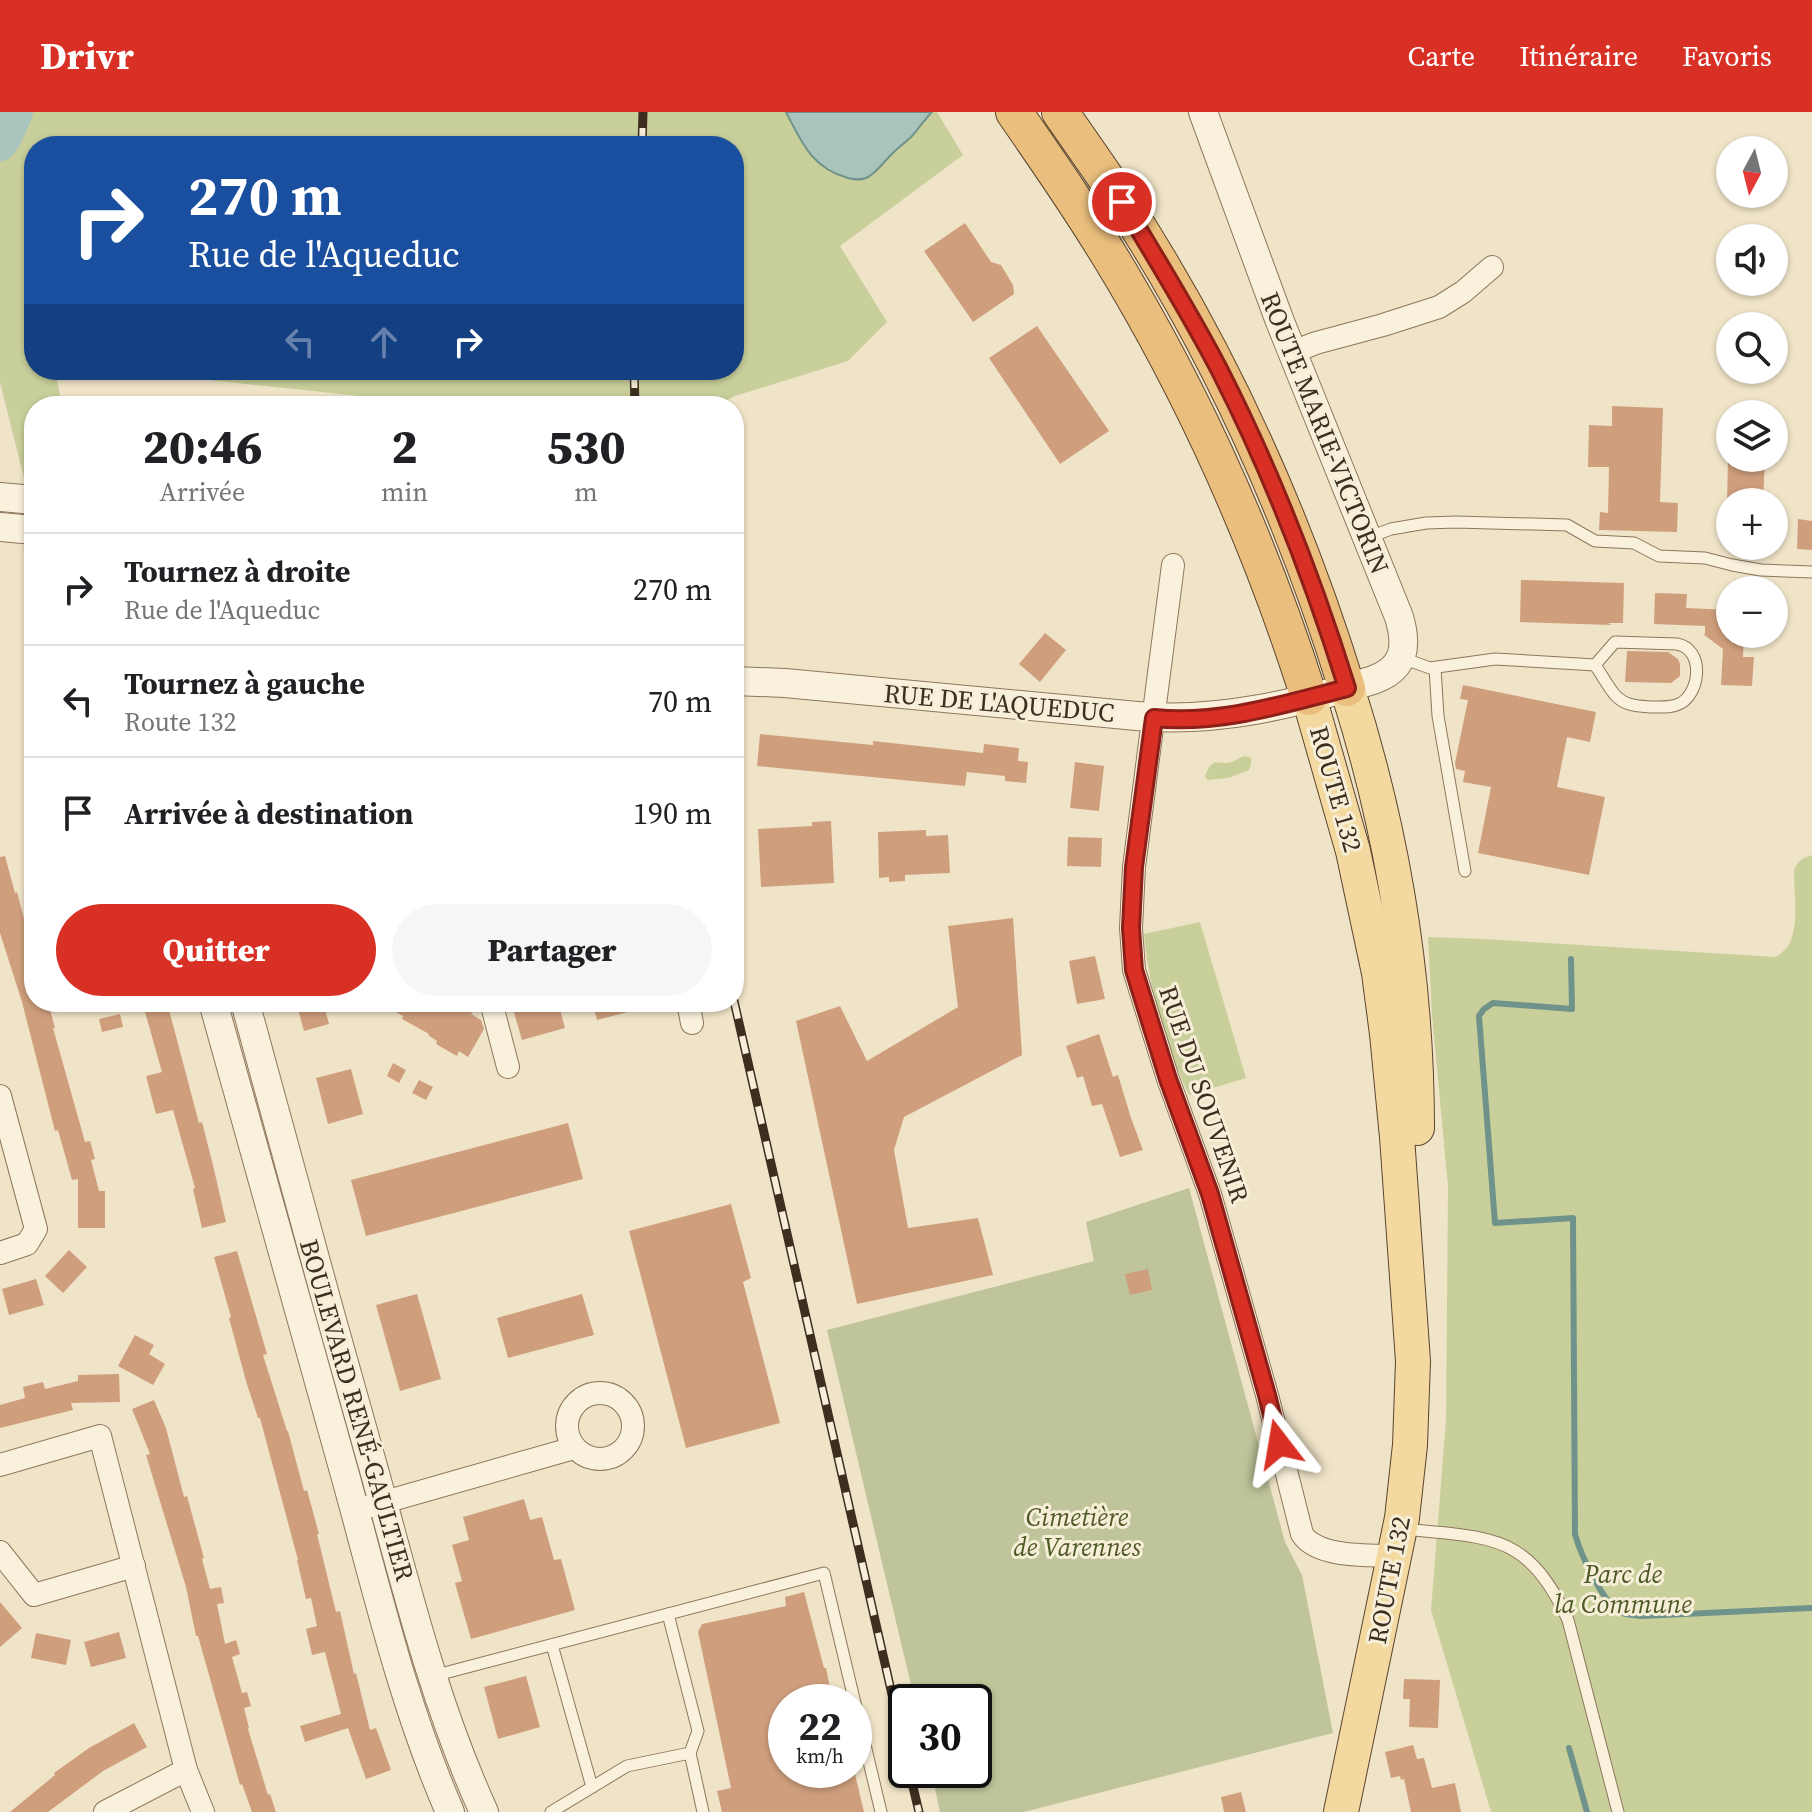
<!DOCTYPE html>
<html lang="fr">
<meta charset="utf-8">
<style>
:root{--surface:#fff;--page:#f6f6f6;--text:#202124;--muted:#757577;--line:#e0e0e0;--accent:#d93025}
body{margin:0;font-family:"Source Serif 4",serif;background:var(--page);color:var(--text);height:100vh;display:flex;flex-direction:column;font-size:30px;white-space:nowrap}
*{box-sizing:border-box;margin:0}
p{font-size:26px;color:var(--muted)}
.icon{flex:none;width:44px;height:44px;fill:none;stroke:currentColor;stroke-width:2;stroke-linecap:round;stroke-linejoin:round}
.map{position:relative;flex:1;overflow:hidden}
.side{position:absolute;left:24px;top:284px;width:720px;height:616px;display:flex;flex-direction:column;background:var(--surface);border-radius:32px;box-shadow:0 2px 6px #0004}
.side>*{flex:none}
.top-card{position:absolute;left:24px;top:24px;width:720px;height:244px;border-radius:32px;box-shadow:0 2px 6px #0004;background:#1a4fa0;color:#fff;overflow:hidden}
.needle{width:52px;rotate:187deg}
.buttons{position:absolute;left:1716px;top:24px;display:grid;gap:16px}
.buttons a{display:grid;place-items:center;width:72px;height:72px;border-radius:50%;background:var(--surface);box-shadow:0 2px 6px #0004;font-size:40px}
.speed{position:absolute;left:768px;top:1572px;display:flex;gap:16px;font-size:40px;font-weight:700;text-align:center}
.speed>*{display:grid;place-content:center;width:104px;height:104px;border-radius:50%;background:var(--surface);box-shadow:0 2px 6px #0004;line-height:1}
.speed small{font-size:20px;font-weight:400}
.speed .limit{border:4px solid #111;border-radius:12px;background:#fff;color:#111}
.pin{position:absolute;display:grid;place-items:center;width:68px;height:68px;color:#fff;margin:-34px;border:4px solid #fff;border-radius:50%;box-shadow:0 2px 8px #0007}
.me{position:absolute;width:88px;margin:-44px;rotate:346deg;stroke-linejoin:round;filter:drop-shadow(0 0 6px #0008)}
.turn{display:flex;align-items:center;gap:28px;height:168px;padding:0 32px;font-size:36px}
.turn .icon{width:104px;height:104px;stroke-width:2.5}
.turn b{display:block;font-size:56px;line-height:68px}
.lanes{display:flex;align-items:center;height:76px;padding:0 32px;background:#0003;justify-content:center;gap:40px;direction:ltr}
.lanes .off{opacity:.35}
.eta{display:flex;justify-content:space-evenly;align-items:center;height:136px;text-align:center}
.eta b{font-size:48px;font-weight:800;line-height:56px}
.primary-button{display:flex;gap:16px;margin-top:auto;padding:16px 32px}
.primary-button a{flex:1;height:92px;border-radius:48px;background:var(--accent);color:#fff;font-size:32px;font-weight:800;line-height:92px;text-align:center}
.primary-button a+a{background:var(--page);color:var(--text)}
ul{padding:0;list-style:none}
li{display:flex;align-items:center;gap:24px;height:112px;padding:0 32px;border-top:2px solid var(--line)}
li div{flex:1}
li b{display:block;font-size:30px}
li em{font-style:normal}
header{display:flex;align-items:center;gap:48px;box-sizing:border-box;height:112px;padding:0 40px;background:var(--accent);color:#fff}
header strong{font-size:38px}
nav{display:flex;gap:44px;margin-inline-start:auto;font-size:28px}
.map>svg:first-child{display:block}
</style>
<header>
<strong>Drivr</strong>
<nav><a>Carte</a><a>Itinéraire</a><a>Favoris</a></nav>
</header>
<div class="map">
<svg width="1812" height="1700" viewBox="0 0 1812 1700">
<rect width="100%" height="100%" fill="#f0e4c8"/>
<g fill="#c9cf9b">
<path d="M23 0H786L807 38 870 64 898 35 912 24 932 0H937L963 43 840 134 887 210 848 249 735 284 715 294H453L114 258H734V34H34V258H55L62 294H34V365L24 366 0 270V45L5 40Z"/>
<path d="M1245 644 1251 646V653L1249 658 1228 666 1207 668 1205 664C1213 643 1217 654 1232 650 1237 648 1240 645 1245 644Z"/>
<path d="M1812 743V1700H1491L1431 1498 1446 1308 1448 1075 1432 903 1428 825 1484 827 1776 845C1783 840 1790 834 1792 825 1798 805 1794 779 1794 759 1797 749 1802 746 1812 743Z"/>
<path d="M1200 810 1246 966 1189 983C1165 933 1149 877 1144 822Z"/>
</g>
<path fill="#bfc49a" d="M1189 1076 1285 1430 1302 1463 1333 1621 1024 1700H940L931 1658H974V1590H915L827 1218 1094 1149 1086 1110Z"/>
<path fill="#a9c4bc" stroke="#6f938a" stroke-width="2" d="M786 0H932C925 7 919 16 912 24 905 31 896 37 889 45 883 51 878 58 871 63 864 69 856 68 848 66 812 56 802 31 786 0Z"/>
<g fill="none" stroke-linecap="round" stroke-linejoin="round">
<g stroke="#6f938a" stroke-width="6">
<path d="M1571 847 1572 897 1493 891 1484 897 1479 904 1495 1111 1573 1106 1575 1422C1580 1441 1604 1494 1622 1501 1627 1503 1636 1503 1642 1504L1812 1496"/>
<path d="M1569 1636 1587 1700"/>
</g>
<path stroke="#a9c4bc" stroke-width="34" d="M0 32 6 23 16 0"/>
</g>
<g fill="#cf9f7d">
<path d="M965 111 991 150 1001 153 1013 173 1014 182 973 210 924 139Z"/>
<path d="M1037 214 1109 319 1060 352 989 246Z"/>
<path d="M1612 294 1663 296 1660 390 1678 391 1677 420 1599 418 1600 400 1608 401 1609 355H1588L1589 313 1612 314Z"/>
<path d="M1728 346H1765L1763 390H1727Z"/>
<path d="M1798 407 1812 409V438L1797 437Z"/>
<path d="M1521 468 1624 471 1623 511H1608L1612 513 1520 510Z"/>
<path d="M1655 481 1687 482 1686 496 1730 498V522H1744L1743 545H1754L1752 574 1721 573 1723 537 1703 522H1705V514L1654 512Z"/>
<path d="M1045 521 1066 538 1040 570 1019 552Z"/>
<path d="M1627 539 1668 540 1678 547 1680 552V564L1671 571 1625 570Z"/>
<path d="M1463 573 1596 600 1590 630 1567 625 1557 675 1605 685 1589 763 1478 741 1491 675 1463 670 1465 659 1456 657 1455 651 1468 588 1460 587Z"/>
<path d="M760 622 873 633V629L983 641 984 632 1019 636 1018 649 1028 650 1026 671 1005 669V664L967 660 965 674 757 654Z"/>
<path d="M1075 650 1104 654 1099 699 1070 696Z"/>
<path d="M831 709 834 771 761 775 758 717 812 714V710Z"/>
<path d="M926 718V724L948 723 950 761 905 763V769L889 770V765L879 766 878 720Z"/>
<path d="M1068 725 1102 726 1101 755 1067 754Z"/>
<path d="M5 744 15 781 17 780 30 830 34 829V890H48L55 916H53L85 1030 90 1029 95 1047 91 1048 99 1079H105V1116H78V1067L72 1068 58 1018 55 1019 22 890 0 821V745Z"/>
<path d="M1013 806 1022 943 904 1005 894 1038 908 1116 978 1106 993 1163 857 1192 796 909 840 894 867 949 958 895 948 814Z"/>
<path d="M1095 844 1105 887 1077 892 1069 849Z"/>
<path d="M296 890H323L329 912 304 919Z"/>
<path d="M377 890H455L473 900 471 902 481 908 484 917 468 945 459 939 457 944 436 932 437 929 428 923 429 922 402 907 403 904Z"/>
<path d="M511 890H558L565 916 522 928Z"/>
<path d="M592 890H646L647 895 597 908Z"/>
<path d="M168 894 199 1011 202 1010 213 1053 226 1110 202 1116 193 1077 195 1076 173 998 156 1002 146 964 162 960 145 900Z"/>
<path d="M120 902 123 915 102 920 99 907Z"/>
<path d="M1099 922 1113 965 1118 963 1131 1006 1143 1038 1120 1045 1102 992 1092 994 1083 964 1077 966 1066 934Z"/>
<path d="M393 951 406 958 399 971 387 964Z"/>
<path d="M351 957 363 1002 328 1012 316 966Z"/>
<path d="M419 968 433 975 426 988 412 981Z"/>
<path d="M568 1011 583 1067 366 1124 351 1068Z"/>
<path d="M731 1092 751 1166 743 1170 780 1311 686 1336 629 1119Z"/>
<path d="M69 1138 87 1155 63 1181 45 1164Z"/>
<path d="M237 1139 267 1242 263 1243 287 1319H288L304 1379 307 1378 319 1422H317L336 1500 340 1499 354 1562 356 1561 370 1618 376 1616 391 1658 366 1667 348 1616 305 1630 300 1614 341 1602 325 1540 312 1543 306 1517 317 1514 311 1486 306 1487 297 1448H298L260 1306H258L246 1269 229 1206 231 1205 214 1145Z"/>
<path d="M1148 1157 1152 1178 1130 1183 1125 1162Z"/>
<path d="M36 1167 44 1193 9 1203 2 1177Z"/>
<path d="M417 1182 441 1267 400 1279 376 1193Z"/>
<path d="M582 1182 594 1223 508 1246 497 1206Z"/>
<path d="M135 1223 154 1233 149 1242 165 1252 153 1273 118 1254Z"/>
<path d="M119 1262 120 1290 71 1291 73 1298 0 1316V1293L25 1286 23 1275 43 1270 45 1277 78 1269V1263Z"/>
<path d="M154 1288 166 1316 184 1385 187 1384 204 1446 202 1447 210 1477 221 1475 224 1491 217 1492 225 1532 236 1528 240 1542 232 1545 242 1581 247 1580 251 1594 244 1596 249 1616 248 1617 268 1683 270 1682 276 1700H252L242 1672 240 1673 198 1524H196L186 1475 146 1343 150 1342 132 1297Z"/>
<path d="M524 1387 530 1408 542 1405 554 1448 561 1447 575 1498 471 1527 455 1471 462 1469 452 1433 469 1428 463 1405Z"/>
<path d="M804 1480 824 1556H826L833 1590H786V1658H854L864 1700H722L717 1679 731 1676 698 1520 702 1512 786 1494 785 1485Z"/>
<path d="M0 1490 22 1516 0 1535Z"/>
<path d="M119 1520 126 1546 91 1555 84 1530Z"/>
<path d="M36 1521 71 1528 66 1553 31 1546Z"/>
<path d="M526 1564 540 1615 498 1627 484 1575Z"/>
<path d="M1404 1567 1440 1568 1438 1616 1409 1615 1410 1587H1403Z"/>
<path d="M134 1611 147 1635 103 1659 48 1700H10L55 1663 54 1661 89 1636Z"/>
<path d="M1413 1633 1417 1647 1424 1646 1432 1676 1455 1671 1461 1700H1411L1404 1667 1401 1668 1400 1664 1391 1666 1385 1640Z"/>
<path d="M1241 1680 1246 1700H1224L1221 1685Z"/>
</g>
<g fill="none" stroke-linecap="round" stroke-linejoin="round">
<g stroke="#8d765c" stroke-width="13">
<g id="service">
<path d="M1367 426 1391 417 1426 411 1456 410 1567 413 1595 429 1634 431 1659 444 1705 446 1732 453 1761 458 1812 460"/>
<path d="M1615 530 1677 532C1704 537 1701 579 1681 591 1672 596 1661 595 1651 595 1637 594 1626 594 1616 584 1608 575 1602 563 1595 553Z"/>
<path d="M1402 546 1430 556 1495 547 1595 553"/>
<path d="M1435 556 1438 604 1465 759"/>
<path d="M1404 1417C1438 1421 1486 1421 1515 1439 1540 1454 1556 1482 1568 1508L1618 1700"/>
<path d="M668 1502 698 1619 690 1641 703 1700"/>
<path d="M552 1533 592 1675"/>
<path d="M433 1564 824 1461 881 1700"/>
<path d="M551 1700 627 1654 690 1641"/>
</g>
</g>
<g stroke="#8d765c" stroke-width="24">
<g id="minor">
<path d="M1293 240 1316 231 1383 213 1439 195 1463 180 1492 155"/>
<path d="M1173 453 1134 755 1131 816 1134 858 1168 967 1210 1082 1267 1283 1302 1422C1317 1446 1369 1443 1395 1444"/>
<path d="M491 890 508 955"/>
<path d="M688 890 692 911"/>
<path d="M0 984 36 1117 27 1132 0 1141"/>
<circle cx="600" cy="1314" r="33"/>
<path d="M0 1353 100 1324 186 1658 203 1700"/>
<path d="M367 1395 574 1336"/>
<path d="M0 1440 34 1483 134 1454"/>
<path d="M105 1700 186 1658"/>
</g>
</g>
<g stroke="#8d765c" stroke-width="30">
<g id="tertiary">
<path d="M0 385 34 388"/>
<path d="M0 415 34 418"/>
<path d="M734 569 785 571 1137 604C1218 611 1296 592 1373 568 1405 557 1408 535 1399 505L1279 207 1203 0"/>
<path d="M213 890C255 1044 300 1198 342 1352 375 1469 401 1588 450 1700"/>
<path d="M245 890C288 1049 331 1207 376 1365 407 1478 435 1593 484 1700"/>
</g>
</g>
<g stroke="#5b4430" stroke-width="36">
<g id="primary">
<path d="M1347 576C1393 720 1417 865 1417 1016"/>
<path d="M1309 585 1353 739 1379 861 1387 922 1397 1025 1413 1249 1410 1333 1402 1406 1341 1700"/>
</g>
</g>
<g stroke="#5b4430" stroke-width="38">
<g id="trunk">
<path d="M1014 0C1052 55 1090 110 1124 168 1202 300 1263 440 1309 585"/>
<path d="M1060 0C1081 30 1102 60 1122 90 1220 240 1294 405 1347 576"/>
</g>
</g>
<use href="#service" stroke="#faf1dc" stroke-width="11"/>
<use href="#minor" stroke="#faf1dc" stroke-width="22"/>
<use href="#tertiary" stroke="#faf1dc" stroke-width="28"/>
<use href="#primary" stroke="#f3d9a0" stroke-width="34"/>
<use href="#trunk" stroke="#eabe7c" stroke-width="36"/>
<g stroke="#3d2e20" stroke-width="9">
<g id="rail">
<path d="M642 34 643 0"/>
<path d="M634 258 635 294"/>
<path d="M734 889 906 1644"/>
<path d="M909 1658 919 1700"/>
</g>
</g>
<use href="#rail" stroke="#f7eed8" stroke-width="6" stroke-dasharray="18" stroke-linecap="butt"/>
</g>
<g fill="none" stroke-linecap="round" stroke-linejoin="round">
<g stroke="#8d1f18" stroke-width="20">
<path id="route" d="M1122 90C1156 146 1190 201 1220 259 1272 361 1313 467 1347 576 1284 592 1219 613 1154 606L1134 755 1131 816 1134 858 1168 967 1210 1082 1267 1283 1279 1332"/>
</g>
<use href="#route" stroke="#d93025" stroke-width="14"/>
</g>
<g text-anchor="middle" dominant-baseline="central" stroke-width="6" stroke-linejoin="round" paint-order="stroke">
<g font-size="26" fill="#3d2e20" stroke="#f7eed8">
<text transform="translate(1325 321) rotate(68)">ROUTE MARIE-VICTORIN</text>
<text transform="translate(999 591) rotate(5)">RUE DE L'AQUEDUC</text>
<text transform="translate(1336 677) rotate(74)">ROUTE 132</text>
<text transform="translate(1204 982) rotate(71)">RUE DU SOUVENIR</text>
<text transform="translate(357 1298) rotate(74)">BOULEVARD RENÉ-GAULTIER</text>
<text transform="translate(1389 1468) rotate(-79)">ROUTE 132</text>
</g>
<g font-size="26" font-style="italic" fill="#4d5a26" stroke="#f7eed8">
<text x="1077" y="1405">Cimetière<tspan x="1077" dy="30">de Varennes</tspan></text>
<text x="1623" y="1462">Parc de<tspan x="1623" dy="30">la Commune</tspan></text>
</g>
</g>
</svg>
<div class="buttons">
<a><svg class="needle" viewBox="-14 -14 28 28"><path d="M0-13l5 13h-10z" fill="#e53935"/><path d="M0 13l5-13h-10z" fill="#757577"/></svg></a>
<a><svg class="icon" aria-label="sound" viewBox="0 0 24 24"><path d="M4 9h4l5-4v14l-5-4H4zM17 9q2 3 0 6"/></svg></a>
<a><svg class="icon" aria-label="search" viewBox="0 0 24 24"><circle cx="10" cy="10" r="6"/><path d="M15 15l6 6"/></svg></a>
<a><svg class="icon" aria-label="layers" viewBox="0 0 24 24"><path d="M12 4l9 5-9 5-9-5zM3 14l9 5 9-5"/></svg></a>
<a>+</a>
<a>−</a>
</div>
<div class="speed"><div>22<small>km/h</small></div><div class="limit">30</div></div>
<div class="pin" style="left:1122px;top:90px;background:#d93025"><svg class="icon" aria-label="arrive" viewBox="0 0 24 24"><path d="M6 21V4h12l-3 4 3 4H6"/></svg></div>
<svg class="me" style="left:1279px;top:1332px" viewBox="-20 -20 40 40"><path d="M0-17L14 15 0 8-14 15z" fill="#d93025" stroke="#fff" stroke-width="4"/></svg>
<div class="top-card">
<div class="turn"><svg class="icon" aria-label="right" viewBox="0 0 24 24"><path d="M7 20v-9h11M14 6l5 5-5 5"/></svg><div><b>270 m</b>Rue de l'Aqueduc</div></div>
<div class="lanes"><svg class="icon off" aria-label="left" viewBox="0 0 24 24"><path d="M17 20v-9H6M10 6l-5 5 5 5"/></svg><svg class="icon off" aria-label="ahead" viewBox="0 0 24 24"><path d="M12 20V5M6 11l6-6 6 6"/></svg><svg class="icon" aria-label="right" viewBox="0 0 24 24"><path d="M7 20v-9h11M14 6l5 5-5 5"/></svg></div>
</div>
<section class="side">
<div class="eta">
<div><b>20:46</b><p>Arrivée</p></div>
<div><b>2</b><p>min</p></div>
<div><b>530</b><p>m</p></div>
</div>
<ul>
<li><svg class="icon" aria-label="right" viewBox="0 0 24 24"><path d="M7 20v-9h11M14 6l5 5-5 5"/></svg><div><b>Tournez à droite</b><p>Rue de l'Aqueduc</p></div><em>270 m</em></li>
<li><svg class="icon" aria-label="left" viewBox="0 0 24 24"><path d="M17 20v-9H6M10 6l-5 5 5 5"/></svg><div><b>Tournez à gauche</b><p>Route 132</p></div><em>70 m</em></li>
<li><svg class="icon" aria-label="arrive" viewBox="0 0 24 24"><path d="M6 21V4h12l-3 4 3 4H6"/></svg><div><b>Arrivée à destination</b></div><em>190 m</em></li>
</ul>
<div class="primary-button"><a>Quitter</a><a>Partager</a></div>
</section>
</div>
